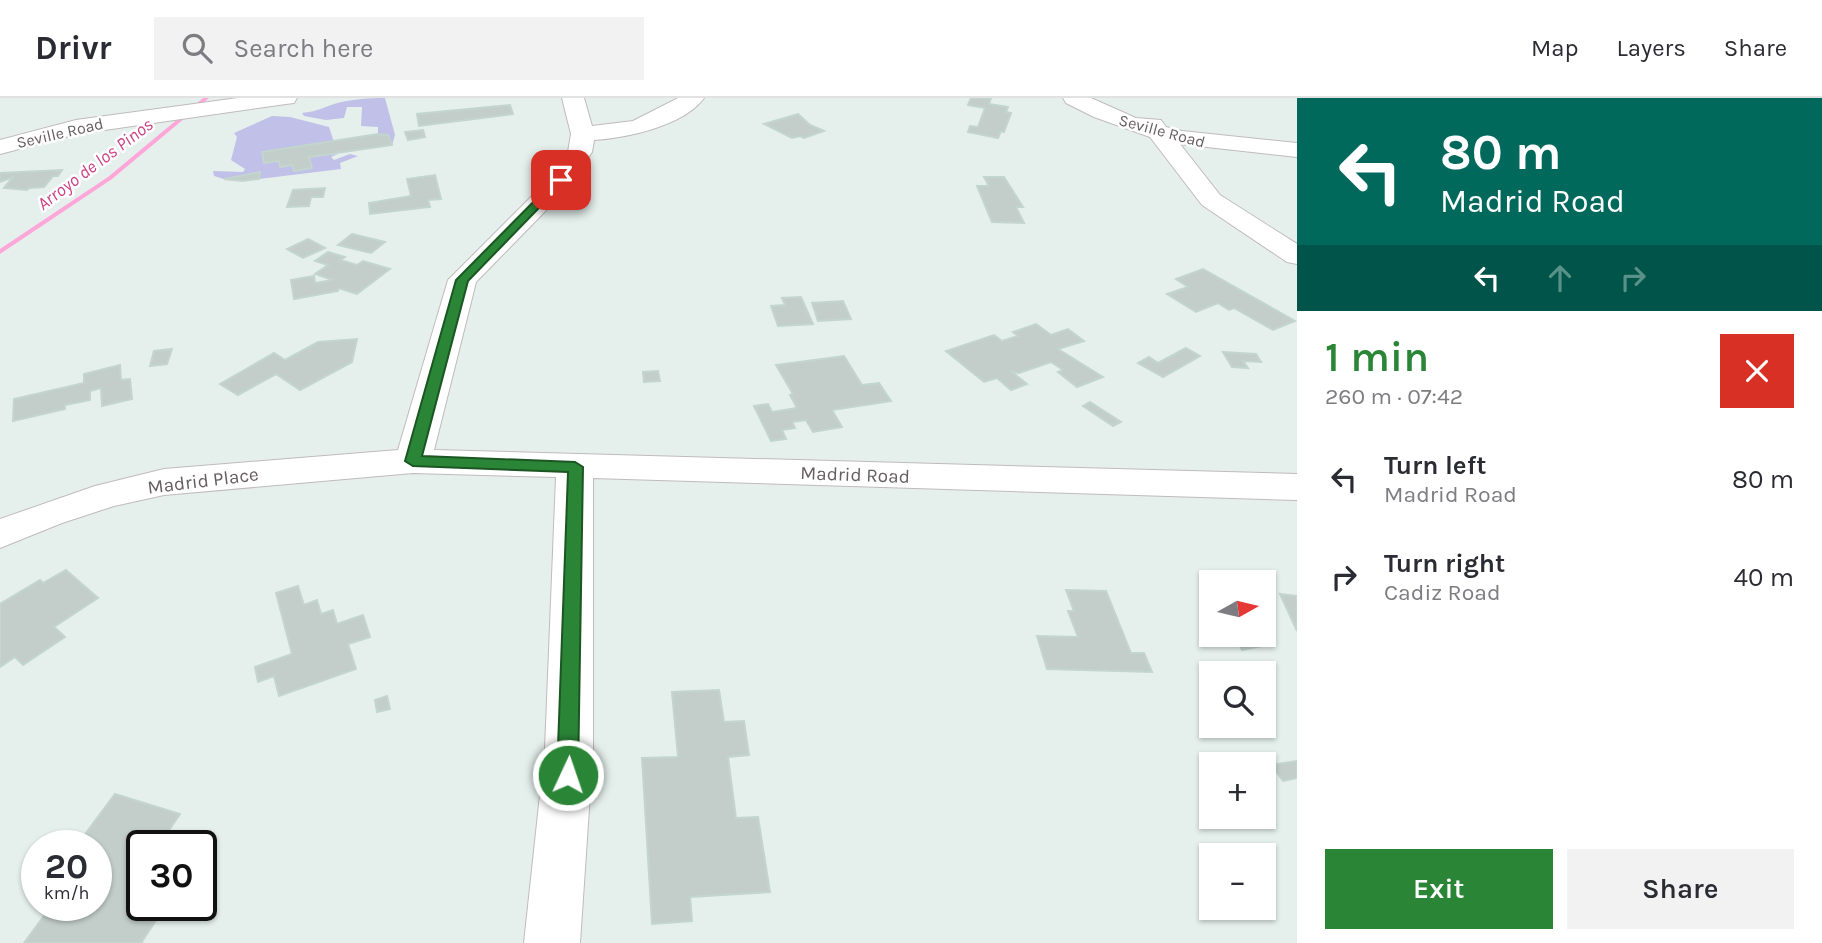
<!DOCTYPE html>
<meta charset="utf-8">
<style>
:root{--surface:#fff;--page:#f2f2f3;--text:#2b2b33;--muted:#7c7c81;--line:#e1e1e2;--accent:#2a8536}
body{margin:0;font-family:Karla,sans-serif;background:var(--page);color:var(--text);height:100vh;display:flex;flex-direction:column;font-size:26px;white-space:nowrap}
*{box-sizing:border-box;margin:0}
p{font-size:23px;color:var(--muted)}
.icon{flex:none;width:38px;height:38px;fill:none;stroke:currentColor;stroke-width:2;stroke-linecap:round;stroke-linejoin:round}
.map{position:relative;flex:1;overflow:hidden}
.panel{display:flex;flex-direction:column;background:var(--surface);width:525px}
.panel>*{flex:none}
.banner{background:#00695c;color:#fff;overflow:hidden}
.needle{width:46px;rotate:82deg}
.fabs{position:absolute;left:1199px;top:472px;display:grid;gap:14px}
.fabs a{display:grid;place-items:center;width:77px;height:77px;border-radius:0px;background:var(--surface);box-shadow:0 2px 5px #0004;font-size:35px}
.speed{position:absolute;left:21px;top:732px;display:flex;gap:14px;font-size:35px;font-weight:700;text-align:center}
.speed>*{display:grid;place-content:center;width:91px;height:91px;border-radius:50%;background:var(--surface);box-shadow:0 2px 5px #0004;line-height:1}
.speed small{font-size:18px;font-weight:400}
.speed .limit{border:4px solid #111;border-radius:10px;background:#fff;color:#111}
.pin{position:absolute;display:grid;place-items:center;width:60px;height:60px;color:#fff;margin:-30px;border-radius:14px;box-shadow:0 4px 10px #0006}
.me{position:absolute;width:77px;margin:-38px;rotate:3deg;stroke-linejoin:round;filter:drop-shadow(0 0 5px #0008)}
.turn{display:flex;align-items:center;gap:24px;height:147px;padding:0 28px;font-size:32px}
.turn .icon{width:91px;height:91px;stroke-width:2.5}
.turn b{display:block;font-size:49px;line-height:60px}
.lanes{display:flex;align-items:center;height:66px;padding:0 28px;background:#0003;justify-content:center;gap:35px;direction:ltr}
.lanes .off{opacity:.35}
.round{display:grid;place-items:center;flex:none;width:74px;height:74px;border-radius:0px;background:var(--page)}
.overview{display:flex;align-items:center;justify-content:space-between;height:119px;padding:0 28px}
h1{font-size:42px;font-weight:600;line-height:52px;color:var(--accent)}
.primary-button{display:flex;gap:14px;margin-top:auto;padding:14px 28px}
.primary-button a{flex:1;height:80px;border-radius:0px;background:var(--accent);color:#fff;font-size:28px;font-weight:600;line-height:80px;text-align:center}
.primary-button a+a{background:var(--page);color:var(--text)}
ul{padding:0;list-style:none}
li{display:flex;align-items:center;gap:21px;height:98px;padding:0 28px}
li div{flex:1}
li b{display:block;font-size:26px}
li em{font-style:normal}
header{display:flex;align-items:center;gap:42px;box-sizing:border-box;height:98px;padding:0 35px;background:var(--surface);border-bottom:2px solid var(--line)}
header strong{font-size:33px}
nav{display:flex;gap:38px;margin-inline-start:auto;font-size:24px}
.search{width:490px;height:63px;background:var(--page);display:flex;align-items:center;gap:18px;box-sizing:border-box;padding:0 24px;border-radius:0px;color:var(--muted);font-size:26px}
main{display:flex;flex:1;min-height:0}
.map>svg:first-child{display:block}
</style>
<header>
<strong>Drivr</strong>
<div class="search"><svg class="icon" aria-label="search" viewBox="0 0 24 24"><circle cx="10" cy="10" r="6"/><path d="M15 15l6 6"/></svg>Search here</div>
<nav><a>Map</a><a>Layers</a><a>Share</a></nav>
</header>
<main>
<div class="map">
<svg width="1297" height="845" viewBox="0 0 1297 845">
<rect width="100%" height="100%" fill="#e5f0ed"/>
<g fill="#c0c0e8">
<path d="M385 0 395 37 392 47 378 36V29L361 28 362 9H347L344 20 326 22 304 18 302 15C319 13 319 11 334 6 351 1 368 0 385 0Z"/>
<path d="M272 18 290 19 329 29 334 44 262 55 264 65 279 63 280 69 292 67 294 73 312 70 309 59 338 56 331 59 334 62 350 56 358 58 340 65 341 71 259 81 260 74 224 81 214 78 213 73 243 74 245 71 231 62 237 39 234 35Z"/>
</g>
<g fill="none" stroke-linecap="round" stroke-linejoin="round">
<path fill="#ffa6d8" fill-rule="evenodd" d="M203 0H209L112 81 0 156V151L108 79Z"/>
</g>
<g fill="#c3ceca" stroke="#c3d5cf" stroke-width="2">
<path d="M971 0H991L989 6 1008 9 1006 14 1011 15 1004 34 1001 33 998 40 968 34 970 28 978 29 985 10 968 7Z"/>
<path d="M510 7 513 16 419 28 417 16Z"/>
<path d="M798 16 810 27 824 33 804 40 800 38 792 40 764 26Z"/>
<path d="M423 32 425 39 408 42 405 34Z"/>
<path d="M378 36 388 37 392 47 309 59 312 70 294 73 292 67 280 69 279 63 264 65 262 54Z"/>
<path d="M62 72 58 78H53L44 89 29 90 27 92 4 90 13 79 0 84V75Z"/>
<path d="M260 74 259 81 242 83 224 81Z"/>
<path d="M435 77 441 101 428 102 430 109 370 116 369 105 411 98 407 81Z"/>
<path d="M984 79H1004L1023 109H1016L1024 125 992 124 977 88H989Z"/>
<path d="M325 90 323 99H311L309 108 287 109 293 92Z"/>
<path d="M352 136 385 144 371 155 338 147Z"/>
<path d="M308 141 325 150 303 160 287 151Z"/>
<path d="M328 154 345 159 340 162 357 167 363 163 390 171 357 196 338 190V193L294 201 291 182 314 178 315 185 333 182 315 176 328 167 315 163Z"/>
<path d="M1203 171 1295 223 1273 232 1234 210 1229 212 1218 205 1196 214 1167 196 1188 189 1176 181Z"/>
<path d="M801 199 813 226 778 228 771 208 785 207 782 200Z"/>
<path d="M843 203 851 221 818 223 812 205Z"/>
<path d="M1036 226 1051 237 1068 231 1084 243 1058 251 1103 279 1077 289 1058 274 1063 272 1051 264 1019 275 1012 274 1027 286 1011 292 997 280 984 284 946 253 994 237 1002 243 1018 238 1013 234Z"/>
<path d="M357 241 352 264 300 292 276 276 238 297 220 286 274 255 285 262 318 244Z"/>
<path d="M1186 250 1200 258 1163 279 1138 265 1149 259 1158 265Z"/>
<path d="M172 251 167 266 150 268 154 253Z"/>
<path d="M1223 254 1256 256 1261 264 1243 263 1248 270 1232 269Z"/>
<path d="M844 258 862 287 879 285 891 303 832 312 842 329 813 334 806 322 792 324 795 330 782 332 786 341 771 343 754 308 768 306 772 314 797 310 790 297 793 296 776 267Z"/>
<path d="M120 267 121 282 130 281 132 301 102 308 101 290 90 293V302L65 307V311L13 323 14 301 84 285V276Z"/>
<path d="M658 273 660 283 644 284 643 274Z"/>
<path d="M1090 304 1121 324 1113 328 1083 308Z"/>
<path d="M66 472 98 500 54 529 65 539 23 567 15 559 0 569V506L40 482 43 485Z"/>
<path d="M298 488 304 507 317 502 321 516 333 512 337 526 363 517 370 539 348 546 356 571 279 598 274 578 258 584 255 569 292 556 276 495Z"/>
<path d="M1066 492 1106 493 1131 555H1144L1152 574 1047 571 1037 538 1078 539 1068 513H1074Z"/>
<path d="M1280 496 1297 498V533Z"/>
<path d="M1235 537H1258L1262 548 1242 552Z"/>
<path d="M719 592 724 624 744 623 749 657 728 659 736 720 758 719 770 794 690 799 692 823 652 826 642 660 678 659 672 594Z"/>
<path d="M387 598 390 611 377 614 375 602Z"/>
<path d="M1297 663V680L1283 683 1271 667Z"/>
<path d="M115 696 180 716 159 747H142V807H166L141 845H24L52 807H96V747H77Z"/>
</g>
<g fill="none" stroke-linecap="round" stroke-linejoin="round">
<g stroke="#c1babd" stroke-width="2">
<g id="minor">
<path d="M238 0H297L294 5 286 6 77 36 0 56V42L76 22Z"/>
<path d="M562 0H584L592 28 633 23 678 0H704C684 28 626 40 594 42L592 54 570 88 476 184 434 352 1297 376V402L593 380V651L580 845H524L545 651 556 379 413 375 164 397 114 408 62 425 0 450V421L95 388 164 371 398 352 448 182 552 78 568 54 571 36Z"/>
<path d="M1063 0H1091L1136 20 1161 22 1166 29 1182 33 1297 45V59L1180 46 1220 97 1297 146V166L1287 164 1202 107 1150 39 1094 19 1066 5Z"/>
</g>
</g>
<use href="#minor" fill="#fff" fill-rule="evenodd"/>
</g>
<path fill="#2a8536" stroke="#1b5623" stroke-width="2" d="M557 80 566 82 468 183 422 358 575 364 583 369 578 677 575 683 568 686 560 683 557 677 568 374 413 368 405 363 456 182Z"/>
<g text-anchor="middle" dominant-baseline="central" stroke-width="5" stroke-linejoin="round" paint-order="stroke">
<g font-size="16" fill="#665d61" stroke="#fff">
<text transform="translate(1162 33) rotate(15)">Seville Road</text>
<text transform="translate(60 35) rotate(-13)">Seville Road</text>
</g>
<g font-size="18" font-style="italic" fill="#ca4183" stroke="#fff">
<text transform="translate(95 66) rotate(-37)">Arroyo de los Pinos</text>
</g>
<g font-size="19" fill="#665d61" stroke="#fff">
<text transform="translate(855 377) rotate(2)">Madrid Road</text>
<text transform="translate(203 383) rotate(-7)">Madrid Place</text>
</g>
</g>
</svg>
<div class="fabs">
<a><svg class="needle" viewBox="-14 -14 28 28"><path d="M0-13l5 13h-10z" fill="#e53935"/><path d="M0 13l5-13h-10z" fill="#7c7c81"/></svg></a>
<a><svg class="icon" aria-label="search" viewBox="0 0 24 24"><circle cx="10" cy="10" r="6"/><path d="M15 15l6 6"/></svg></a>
<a>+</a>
<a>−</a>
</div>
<div class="speed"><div>20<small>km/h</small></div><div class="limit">30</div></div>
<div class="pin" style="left:561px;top:82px;background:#d93025"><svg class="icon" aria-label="arrive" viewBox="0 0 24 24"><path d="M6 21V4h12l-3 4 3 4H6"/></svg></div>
<svg class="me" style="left:568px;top:677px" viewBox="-20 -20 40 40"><circle r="17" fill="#2a8536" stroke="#fff" stroke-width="3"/><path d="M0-11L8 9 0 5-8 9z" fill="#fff"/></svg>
</div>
<section class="panel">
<div class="banner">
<div class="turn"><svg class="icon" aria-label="left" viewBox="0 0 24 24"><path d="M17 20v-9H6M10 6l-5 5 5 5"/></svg><div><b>80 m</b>Madrid Road</div></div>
<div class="lanes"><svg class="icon" aria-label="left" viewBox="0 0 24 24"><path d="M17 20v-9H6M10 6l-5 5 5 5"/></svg><svg class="icon off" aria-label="ahead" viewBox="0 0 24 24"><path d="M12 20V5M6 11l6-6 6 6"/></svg><svg class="icon off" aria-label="right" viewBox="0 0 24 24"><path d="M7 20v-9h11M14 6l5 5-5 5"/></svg></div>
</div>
<div class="overview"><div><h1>1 min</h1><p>260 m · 07:42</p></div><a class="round" style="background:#d93025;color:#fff"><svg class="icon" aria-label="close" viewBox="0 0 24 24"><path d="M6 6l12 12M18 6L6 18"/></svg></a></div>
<ul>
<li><svg class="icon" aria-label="left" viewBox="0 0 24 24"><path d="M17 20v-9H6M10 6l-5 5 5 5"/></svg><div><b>Turn left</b><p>Madrid Road</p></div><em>80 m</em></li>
<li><svg class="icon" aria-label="right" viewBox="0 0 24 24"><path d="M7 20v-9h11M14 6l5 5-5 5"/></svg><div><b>Turn right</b><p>Cadiz Road</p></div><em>40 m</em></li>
</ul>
<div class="primary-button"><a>Exit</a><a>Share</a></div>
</section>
</main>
